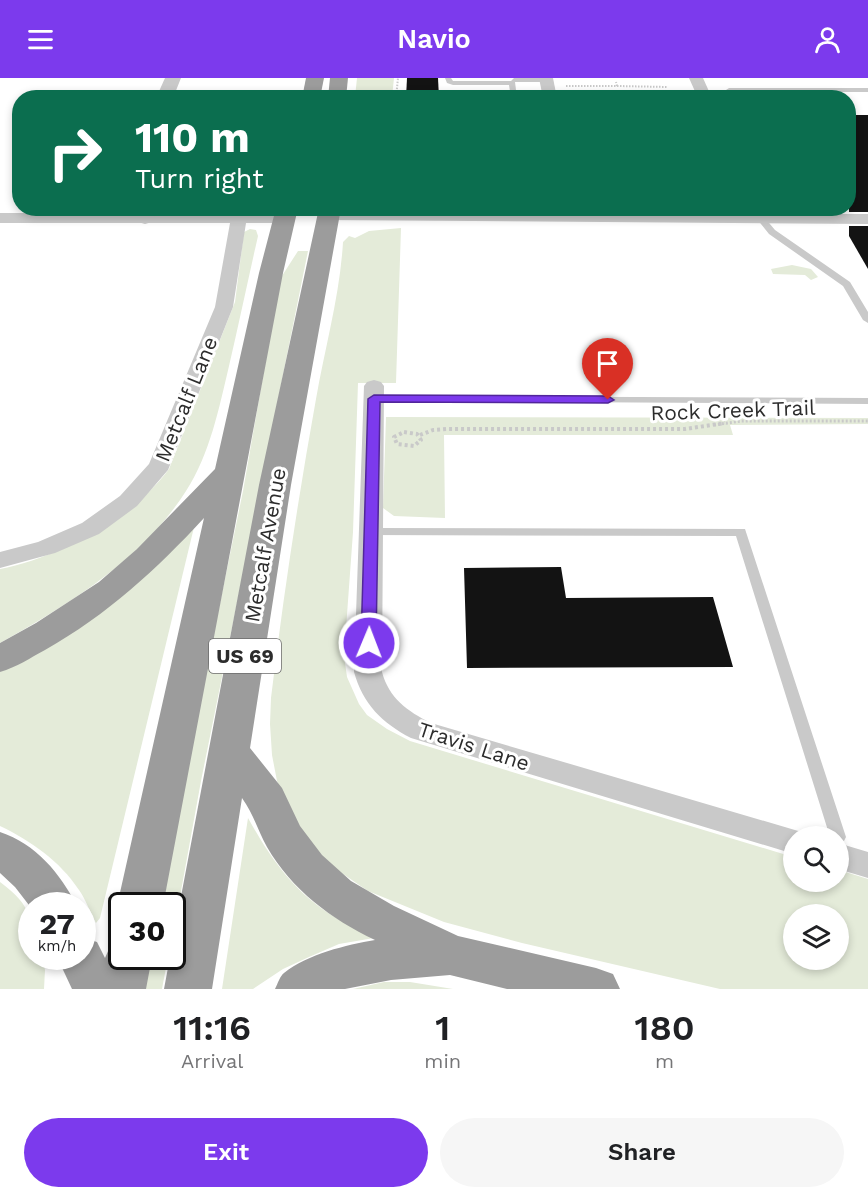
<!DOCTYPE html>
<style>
:root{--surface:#fff;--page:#f6f6f6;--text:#202124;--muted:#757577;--accent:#7c3aed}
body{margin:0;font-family:"Work Sans",sans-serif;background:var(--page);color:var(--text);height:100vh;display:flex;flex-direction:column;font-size:22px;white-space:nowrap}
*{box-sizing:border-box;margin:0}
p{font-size:20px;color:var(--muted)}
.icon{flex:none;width:33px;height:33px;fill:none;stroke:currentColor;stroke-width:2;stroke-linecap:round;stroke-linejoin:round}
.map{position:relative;height:911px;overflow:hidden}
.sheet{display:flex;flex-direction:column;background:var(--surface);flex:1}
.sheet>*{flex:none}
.banner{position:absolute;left:12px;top:12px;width:844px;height:126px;border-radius:24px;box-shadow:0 3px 9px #0003;background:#0b6e4f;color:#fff;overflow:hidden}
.fabs{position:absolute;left:783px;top:748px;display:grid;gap:12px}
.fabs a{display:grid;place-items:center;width:66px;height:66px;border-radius:50%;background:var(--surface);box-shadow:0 3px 9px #0003;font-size:30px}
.speed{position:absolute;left:18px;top:814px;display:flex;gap:12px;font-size:30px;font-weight:700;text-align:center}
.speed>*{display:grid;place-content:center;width:78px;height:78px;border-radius:50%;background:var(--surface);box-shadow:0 3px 9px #0003;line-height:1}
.speed small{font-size:15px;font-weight:400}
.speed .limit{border:3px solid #111;border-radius:9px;background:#fff;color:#111}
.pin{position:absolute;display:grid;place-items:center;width:51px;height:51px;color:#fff;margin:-62px -26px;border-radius:50% 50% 50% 0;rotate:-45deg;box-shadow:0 0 6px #0007}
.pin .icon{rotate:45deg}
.me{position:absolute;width:66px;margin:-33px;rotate:1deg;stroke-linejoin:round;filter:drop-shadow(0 0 4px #0008)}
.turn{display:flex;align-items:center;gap:21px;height:126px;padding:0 24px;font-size:27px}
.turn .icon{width:78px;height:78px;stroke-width:2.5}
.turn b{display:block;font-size:42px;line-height:51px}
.eta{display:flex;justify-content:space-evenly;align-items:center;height:102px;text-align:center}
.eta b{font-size:36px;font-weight:600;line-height:42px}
.cta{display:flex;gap:12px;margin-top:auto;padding:12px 24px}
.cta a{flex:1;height:69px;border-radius:36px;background:var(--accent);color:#fff;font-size:24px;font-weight:600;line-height:69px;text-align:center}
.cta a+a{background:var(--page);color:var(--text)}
header{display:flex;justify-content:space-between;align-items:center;height:78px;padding:0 24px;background:var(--accent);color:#fff;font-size:27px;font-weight:600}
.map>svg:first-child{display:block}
</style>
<header><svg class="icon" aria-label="menu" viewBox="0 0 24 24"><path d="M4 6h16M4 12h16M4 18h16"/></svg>Navio<svg class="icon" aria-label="person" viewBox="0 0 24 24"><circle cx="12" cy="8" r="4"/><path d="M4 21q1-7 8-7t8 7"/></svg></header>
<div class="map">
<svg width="868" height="911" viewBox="0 0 868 911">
<rect width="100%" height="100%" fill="#fff"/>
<g fill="#e4ebd9" fill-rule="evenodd">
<path d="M357 0H394L392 19H355Z"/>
<path d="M401 150 396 305H358L353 454 344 578 347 599 359 626 367 637 387 651 410 663 793 779 794 804H838L839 792 868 801V911H720L522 865 444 844 368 813 327 785 312 768 287 729 277 703 272 677 270 646 271 620C283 520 298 421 316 321 325 269 340 217 343 164L349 158 355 160 369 153ZM794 837H838V882H794Z"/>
<path d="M250 151 256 152 258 158C248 202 239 245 229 288 219 330 210 376 186 413 142 482 69 526 0 565V491C56 481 136 437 169 391L235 224 244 154Z"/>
<path d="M298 173H308L201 703 173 857 172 828H158L243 413 280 201Z"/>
<path d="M792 187 811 191 818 199 811 202 805 197 773 196 771 191Z"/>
<path d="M386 339 868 340V346L730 347 733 357H444L445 440 394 438 383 430Z"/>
<path d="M195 445 100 840 96 845C90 834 86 822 79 812 60 783 31 763 0 748V594Z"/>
<path d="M248 740C267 774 288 806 321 830 337 842 356 850 374 860L339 866 309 879 283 891 253 911H222Z"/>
<path d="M0 804C33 829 32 840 32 879H42L45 892 44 911H0Z"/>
<path d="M148 879H168L162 911H141Z"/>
<path d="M384 904H410L453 911H353Z"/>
</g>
<g fill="#131313">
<path d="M407 0H438L439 20H406Z"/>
<rect x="849" y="37" width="19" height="97"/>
<path d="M849 148H868V191L849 158Z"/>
<path d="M561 489 566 520 713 519 733 589 467 590 464 490Z"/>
</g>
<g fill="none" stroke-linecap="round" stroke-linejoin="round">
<g stroke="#c9c9c9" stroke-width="2" stroke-dasharray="1.5 1.5" stroke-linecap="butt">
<path d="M566 8H617L616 4"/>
<path d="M617 8 668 9"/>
<path d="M396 13H440"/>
<path d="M396 20 398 0"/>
</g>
<path stroke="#c9c9c9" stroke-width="3" stroke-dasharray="2 2" stroke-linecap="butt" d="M714 347 741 343H868"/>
<g stroke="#c9c9c9" stroke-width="4" stroke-dasharray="3 3" stroke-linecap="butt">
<path d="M404 354 417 356 421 362 414 368 397 366 394 359Z"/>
<path d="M420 357 433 352 447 351H685L725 345"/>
</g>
<g fill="#c9c9c9" fill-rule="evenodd">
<path d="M445 0H451L453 3H511L514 0H546L549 2 546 4H515L517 20H511L509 7H453L447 5Z"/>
<path d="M868 10V14H729L726 12 729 10Z"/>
<path d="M758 139H764L775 152 850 204 868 234V245L863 242 843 208 769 156 757 141Z"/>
<path d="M374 318 868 320V326L370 323 369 321Z"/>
<path d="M370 450 745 451 846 759 844 763 838 765V759H830L736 458 366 457 364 454 366 451Z"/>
</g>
<g fill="#c9c9c9" fill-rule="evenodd">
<path d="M539 0H553L557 20H543Z"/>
<path d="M689 0H703L712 20H698Z"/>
<path d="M330 134 868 136V146L324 142 322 139 324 136Z"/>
<path d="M0 135H285L293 140 285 145H246L233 229 168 392 137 428 99 456 55 475 0 490V474L38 464 82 445 120 418 149 386 215 229 230 145H0Z"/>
<path d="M374 302 381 304 384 308 382 594C389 620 407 633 431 645L805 755 807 759H794V776L411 660C382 645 363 626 354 594L364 308 367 304Z"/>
<path d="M838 765 868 774V800L838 791Z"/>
</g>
<g fill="#c9c9c9" fill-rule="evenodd">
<path d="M165 0H181L173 20H156Z"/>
<path d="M138 130H158L152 144 145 146 138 144 135 140Z"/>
</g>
<g fill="#9c9c9c" fill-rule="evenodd">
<path d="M306 0H324L320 20H302Z"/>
<path d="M330 0H348L346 20H328Z"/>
<path d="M276 130H298L283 195 163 828H122V836L117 828 204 440C157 491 107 537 45 572 30 580 17 589 0 594V565L36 545 99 504 137 471 215 391 259 195Z"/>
<path d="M319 130H341L291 407 250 670 282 710 300 748 322 777 351 803 394 828 458 858 596 890 613 896 620 911H507L450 897 391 902 345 911H275C278 905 280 898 284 895 308 876 346 867 375 862 331 841 292 812 267 769 258 753 253 735 242 720L212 911H164L170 879H172V866L259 407Z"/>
<path d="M0 754C36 766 60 795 77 828H32V831L15 809 0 795Z"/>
<path d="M82 859 97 864 105 880 112 864 122 861V879H152L146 911H72L57 879H82Z"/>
</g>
</g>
<path fill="#7c3aed" stroke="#51269a" stroke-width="1.5" d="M374 317 608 318 614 322 608 325 380 324 376 565 369 570 361 565 368 321Z"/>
<g text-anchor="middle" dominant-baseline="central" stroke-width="6" stroke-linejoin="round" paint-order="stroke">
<rect fill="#fff" stroke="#6b6b6b" stroke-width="1.5" x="209" y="561" width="72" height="34" rx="4.5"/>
<g font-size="20" font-weight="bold" fill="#2c2c2c">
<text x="245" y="578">US 69</text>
</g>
<g font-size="21" fill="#2c2c2c" stroke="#fff">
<text transform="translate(186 321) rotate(-68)">Metcalf Lane</text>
<text transform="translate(733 332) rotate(-2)">Rock Creek Trail</text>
<text transform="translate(265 467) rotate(-80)">Metcalf Avenue</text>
<text transform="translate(474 668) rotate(18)">Travis Lane</text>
</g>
</g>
</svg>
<div class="fabs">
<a><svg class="icon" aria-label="search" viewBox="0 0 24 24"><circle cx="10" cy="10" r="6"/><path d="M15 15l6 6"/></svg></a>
<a><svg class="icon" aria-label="layers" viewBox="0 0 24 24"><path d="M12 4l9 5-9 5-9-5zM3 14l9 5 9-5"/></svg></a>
</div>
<div class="speed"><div>27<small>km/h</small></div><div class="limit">30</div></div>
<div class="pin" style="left:608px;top:322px;background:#d93025"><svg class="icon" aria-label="arrive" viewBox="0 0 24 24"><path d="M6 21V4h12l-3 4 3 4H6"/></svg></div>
<svg class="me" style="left:369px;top:565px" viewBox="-20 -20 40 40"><circle r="17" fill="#7c3aed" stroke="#fff" stroke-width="3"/><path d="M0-11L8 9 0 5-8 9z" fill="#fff"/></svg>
<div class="banner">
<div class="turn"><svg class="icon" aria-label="right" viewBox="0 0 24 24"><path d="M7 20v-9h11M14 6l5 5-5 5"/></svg><div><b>110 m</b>Turn right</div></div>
</div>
</div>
<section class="sheet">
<div class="eta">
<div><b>11:16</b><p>Arrival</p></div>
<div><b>1</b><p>min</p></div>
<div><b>180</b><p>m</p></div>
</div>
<div class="cta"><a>Exit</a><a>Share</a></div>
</section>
